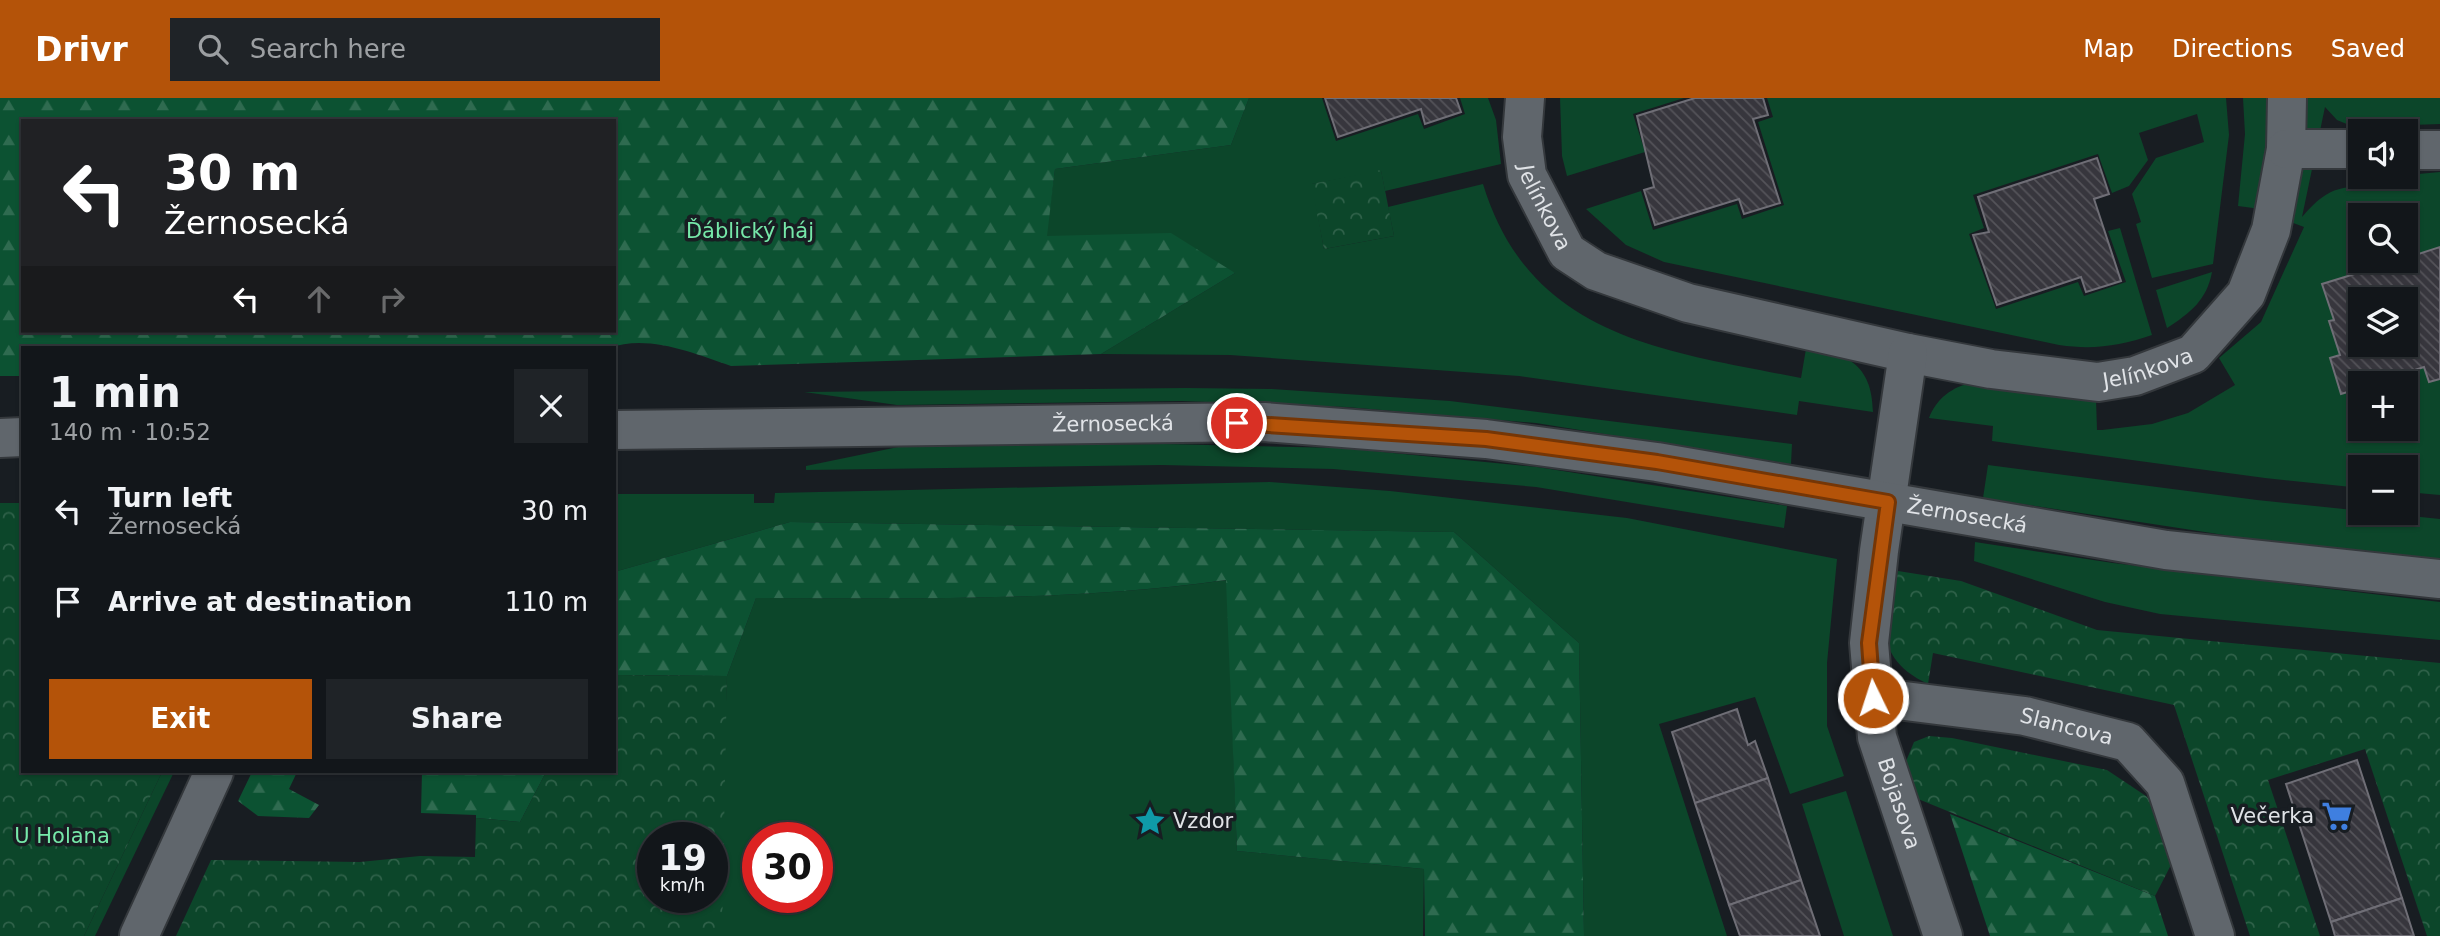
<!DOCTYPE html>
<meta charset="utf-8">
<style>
:root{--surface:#12161a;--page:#1f2327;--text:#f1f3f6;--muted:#9c9fa2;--line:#313539;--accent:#b45309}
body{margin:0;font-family:"DejaVu Sans",sans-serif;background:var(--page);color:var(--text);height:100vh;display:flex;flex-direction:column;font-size:26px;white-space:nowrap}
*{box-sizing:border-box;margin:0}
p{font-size:23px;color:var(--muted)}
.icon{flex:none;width:38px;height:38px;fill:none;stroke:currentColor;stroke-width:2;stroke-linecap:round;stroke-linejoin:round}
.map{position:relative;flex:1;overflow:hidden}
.side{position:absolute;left:21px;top:248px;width:595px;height:427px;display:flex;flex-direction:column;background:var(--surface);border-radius:0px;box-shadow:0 2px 5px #0004,0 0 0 2px var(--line)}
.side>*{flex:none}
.top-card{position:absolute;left:21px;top:21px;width:595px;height:214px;border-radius:0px;box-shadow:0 2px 5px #0004,0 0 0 2px var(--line);background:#202124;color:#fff;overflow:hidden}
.tools{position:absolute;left:2348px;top:21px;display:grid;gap:14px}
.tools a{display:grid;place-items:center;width:70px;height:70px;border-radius:0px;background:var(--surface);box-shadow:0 2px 5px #0004,0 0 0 2px var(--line);font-size:35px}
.speed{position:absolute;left:637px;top:724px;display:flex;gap:14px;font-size:35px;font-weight:700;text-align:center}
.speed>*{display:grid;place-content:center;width:91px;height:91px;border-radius:50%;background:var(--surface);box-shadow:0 2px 5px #0004,0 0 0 2px var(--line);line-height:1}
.speed small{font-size:18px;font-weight:400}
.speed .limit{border:10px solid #d22;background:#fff;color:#111}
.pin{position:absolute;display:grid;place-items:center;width:60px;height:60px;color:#fff;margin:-30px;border:4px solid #fff;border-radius:50%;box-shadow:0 2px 7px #0007}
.me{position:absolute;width:77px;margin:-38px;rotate:356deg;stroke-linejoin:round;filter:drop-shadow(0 0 5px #0008)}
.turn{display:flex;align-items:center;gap:24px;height:147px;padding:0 28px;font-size:32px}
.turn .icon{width:91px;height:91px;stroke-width:2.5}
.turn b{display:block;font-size:49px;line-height:60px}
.lanes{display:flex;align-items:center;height:66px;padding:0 28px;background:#0003;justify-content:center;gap:35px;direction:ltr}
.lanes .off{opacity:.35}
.round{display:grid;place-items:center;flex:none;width:74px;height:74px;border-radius:0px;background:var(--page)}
.overview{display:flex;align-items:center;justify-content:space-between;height:119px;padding:0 28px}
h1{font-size:42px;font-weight:700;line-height:52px}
.button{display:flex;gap:14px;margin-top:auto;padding:14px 28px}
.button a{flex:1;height:80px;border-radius:0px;background:var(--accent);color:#fff;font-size:28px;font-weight:700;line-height:80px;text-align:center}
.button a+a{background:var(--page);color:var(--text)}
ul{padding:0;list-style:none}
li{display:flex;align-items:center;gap:21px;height:91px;padding:0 28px}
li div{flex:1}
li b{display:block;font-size:26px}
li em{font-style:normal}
header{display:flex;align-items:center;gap:42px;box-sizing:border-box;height:98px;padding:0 35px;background:var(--accent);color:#fff}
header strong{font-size:33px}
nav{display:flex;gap:38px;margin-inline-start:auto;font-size:24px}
.search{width:490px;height:63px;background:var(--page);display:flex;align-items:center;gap:18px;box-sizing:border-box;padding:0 24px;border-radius:0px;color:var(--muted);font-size:26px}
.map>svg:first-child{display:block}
</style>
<header>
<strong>Drivr</strong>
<div class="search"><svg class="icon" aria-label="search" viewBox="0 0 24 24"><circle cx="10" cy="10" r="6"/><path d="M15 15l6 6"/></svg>Search here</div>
<nav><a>Map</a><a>Directions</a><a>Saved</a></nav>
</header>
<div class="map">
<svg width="2440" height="838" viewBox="0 0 2440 838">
<defs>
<pattern id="forest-firs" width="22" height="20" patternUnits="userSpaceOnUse" patternTransform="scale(1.75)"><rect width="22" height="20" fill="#0c5232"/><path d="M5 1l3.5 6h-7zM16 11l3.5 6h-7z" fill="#2f6b50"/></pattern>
<pattern id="park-crowns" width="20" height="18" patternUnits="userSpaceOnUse" patternTransform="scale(1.75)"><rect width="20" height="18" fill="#0c462a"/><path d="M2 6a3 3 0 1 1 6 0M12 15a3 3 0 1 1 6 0" fill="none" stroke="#2f6149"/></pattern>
<pattern id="building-back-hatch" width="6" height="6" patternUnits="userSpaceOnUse" patternTransform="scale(1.75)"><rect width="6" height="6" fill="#37363d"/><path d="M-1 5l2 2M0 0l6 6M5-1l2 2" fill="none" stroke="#545359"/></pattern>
</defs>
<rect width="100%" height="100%" fill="#181d22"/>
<g fill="#0c462a" fill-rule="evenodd">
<path d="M1249 0H1322L1336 43 1418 16 1424 31 1465 16 1460 0H1488L1496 22 1501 66 1385 93 1381 73 1312 86 1324 151 1394 138 1388 109 1483 86C1530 240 1665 253 1801 280L1807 245C1847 258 1872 265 1873 314L1799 303 1797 317 1519 278 1230 257 1101 256 1235 175 1046 138 1055 71 1231 47Z"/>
<path d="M1560 0H1684L1633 16 1645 54 1567 78 1562 58Z"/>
<path d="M1767 0H2226L2229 37 2213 166 2152 180 2136 126 2141 124 2132 96 2156 60 2204 44 2197 16 2139 35 2148 62 2129 88 2112 95 2098 56 1973 97 1984 130 1969 136 1996 211 2078 184 2084 198 2126 184 2108 133 2120 130 2152 237C2120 248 2093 252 2059 247L1664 164 1626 147 1586 111 1641 93 1653 132 1737 106 1742 121 1784 107 1758 24 1773 19Z"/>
<path d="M2243 0H2440V26L2354 29 2337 22 2325 9 2302 119C2331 85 2343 89 2386 88V79L2440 74V149L2406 160V117H2361V163H2397L2322 186 2334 222 2329 224 2340 257 2330 261 2341 296 2361 290V331H2406V285H2374L2424 269 2440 281V397L2406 394V369H2361V390L2265 380 1992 343 1993 328 1929 320C1936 301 1953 288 1972 285L2096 301 2097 332H2102L2152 326 2188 315 2235 287 2219 260 2261 224 2304 129 2253 110 2238 108 2245 36Z"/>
<path d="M2212 174C2207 202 2190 215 2167 230L2156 192Z"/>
<path d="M1186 290 1272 291 1450 303 1792 346 1791 366 1536 325 1346 309 1181 303 897 307 804 294Z"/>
<path d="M1164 346 1342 350 1537 369 1787 408 1784 430 1536 389 1333 371 1162 367 806 372V368L898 349Z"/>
<path d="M1988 367 2257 402 2440 421V461L2257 442 1983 400Z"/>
<path d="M1270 384 1390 393 1627 420 1837 461 1827 565V628L1844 678 1790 696 1755 599 1659 626 1727 838H1584L1579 545 1454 434 790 424 614 474V396H754V405H774L775 395Z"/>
<path d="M1975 444 2113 465 2440 504V542L2160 516 2105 504 1974 463Z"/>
<path d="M1227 482 1237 753 1424 771 1423 838H717L727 578 756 500C913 500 1071 504 1227 482ZM758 740H817V800H758Z"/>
<path d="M162 674H174L95 838H84Z"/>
<path d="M1846 693 1893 838H1844L1802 706Z"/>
</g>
<g fill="url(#forest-firs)" fill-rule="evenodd">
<path d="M0 0H1249L1231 47 1055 71 1047 138 1171 135 1235 175 1101 256 731 268C693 255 648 236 609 250H23V278H0ZM23 23H614V233H23Z"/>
<path d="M790 424 1454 434 1579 545 1584 838H1425L1424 771 1237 753 1226 482C1070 504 913 500 756 500L727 578 614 577V474Z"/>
<path d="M252 674H297L289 691 319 707 309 720 258 718 238 703Z"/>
<path d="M422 674H546L520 724 476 720V717L421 715Z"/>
<path d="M1950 716 2155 798 2168 838H1990Z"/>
</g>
<g fill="url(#park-crowns)" fill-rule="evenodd">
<path d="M1381 72 1394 138 1324 151 1311 86Z"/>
<path d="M0 405H23V674H162L84 838H0Z"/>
<path d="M1898 473 1961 483 2097 532 2440 565V838H2427L2365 651 2268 682 2320 838H2250L2174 607 1933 555 1928 586C1874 561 1880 522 1898 473Z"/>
<path d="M614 577 727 578 722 838H176L211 762 360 764 420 758 475 759 476 720 520 724 546 674H614ZM653 740H712V800H653Z"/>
<path d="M1929 638 1952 640 2107 672 2146 698 2165 719 2175 759 2155 798 1906 696 1902 673 1914 644Z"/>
</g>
<g fill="url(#building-back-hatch)" stroke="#6f6e76" stroke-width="2" fill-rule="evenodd">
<path d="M1325 0H1456L1461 14 1425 26 1421 11 1338 39Z"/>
<path d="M1695 0H1763L1768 17 1753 21 1780 105 1744 116 1739 101 1655 127 1644 92 1654 89 1637 18Z"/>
<path d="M2097 60 2109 96 2094 101 2121 183 2086 194 2081 179 1997 207 1973 137 1989 134 1978 99Z"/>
<path d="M2440 149V281L2429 284 2424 269 2374 285H2361V290L2341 296 2330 260 2340 257 2329 223 2334 222 2322 186 2397 163H2406V160ZM2361 201H2406V247H2361Z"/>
<path d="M1737 611 1748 647 1755 643 1768 680 1695 705 1672 634Z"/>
<path d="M2357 662 2402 800 2331 824 2286 686Z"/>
<path d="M1768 680 1801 782 1729 807 1695 705Z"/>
<path d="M1801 782 1820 838H1740L1729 807Z"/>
<path d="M2402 800 2414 838H2335L2331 824Z"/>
</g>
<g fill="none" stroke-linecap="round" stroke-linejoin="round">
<g stroke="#34383c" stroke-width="42">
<g id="minor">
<path id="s1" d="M1525 0 1522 39 1527 77 1567 154 1596 173 1688 205 1908 255 1991 271 2098 284 2135 278 2193 256 2246 196 2271 132 2286 51 2287 0"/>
<path d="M2286 51H2361"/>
<path d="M2406 52H2440"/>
<path id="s2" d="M1908 255 1879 453 1869 545 1877 639 1943 838"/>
<path id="s3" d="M614 332 1264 324 1486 341 1657 364 2166 452 2440 481"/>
<path d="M0 340 23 339"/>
<path id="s4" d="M1873 599 2025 618 2128 644 2165 685 2215 838"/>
<path d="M139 838 214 674"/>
</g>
</g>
<use href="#minor" stroke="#60666c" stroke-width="38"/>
</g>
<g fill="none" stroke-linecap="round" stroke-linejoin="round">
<g stroke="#753606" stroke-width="18">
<path id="route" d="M1237 325 1486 341 1657 364 1888 404 1869 545 1873 600"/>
</g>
<use href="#route" stroke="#b45309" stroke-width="12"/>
</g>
<defs>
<g id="supermarket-bare" transform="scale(2.415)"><path d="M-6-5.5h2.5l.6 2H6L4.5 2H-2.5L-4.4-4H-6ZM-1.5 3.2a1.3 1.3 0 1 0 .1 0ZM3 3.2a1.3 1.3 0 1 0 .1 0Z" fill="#3f7fe0" stroke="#181d22" stroke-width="2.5" paint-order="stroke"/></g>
<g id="sight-bare" transform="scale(2.415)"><path d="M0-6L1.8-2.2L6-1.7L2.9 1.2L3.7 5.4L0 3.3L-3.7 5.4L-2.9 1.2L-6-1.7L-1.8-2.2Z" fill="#0f9aa8" stroke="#181d22" stroke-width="2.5" paint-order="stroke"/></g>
</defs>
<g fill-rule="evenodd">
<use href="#supermarket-bare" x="2337" y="718"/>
<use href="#sight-bare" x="1150" y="723"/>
</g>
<g text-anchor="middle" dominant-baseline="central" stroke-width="7" stroke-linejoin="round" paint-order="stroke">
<g font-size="21" fill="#e0e3e7" stroke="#181d22">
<text stroke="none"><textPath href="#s1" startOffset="114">Jelínkova</textPath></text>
<text stroke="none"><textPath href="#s1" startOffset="766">Jelínkova</textPath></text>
<text stroke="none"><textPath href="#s3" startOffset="499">Žernosecká</textPath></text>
<text stroke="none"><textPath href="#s3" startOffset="1360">Žernosecká</textPath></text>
<text stroke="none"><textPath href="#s4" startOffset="196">Slancova</textPath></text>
<text stroke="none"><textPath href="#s2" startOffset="457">Bojasova</textPath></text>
</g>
<g font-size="21" fill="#76e8a9" stroke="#181d22">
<text x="750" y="133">Ďáblický háj</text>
<text x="62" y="738">U Holana</text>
</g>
<g font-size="21" fill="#e0e3e7" stroke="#181d22" text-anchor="end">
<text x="2314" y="718">Večerka</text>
<text x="1173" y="723" text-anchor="start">Vzdor</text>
</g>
</g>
</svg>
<div class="tools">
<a><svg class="icon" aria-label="sound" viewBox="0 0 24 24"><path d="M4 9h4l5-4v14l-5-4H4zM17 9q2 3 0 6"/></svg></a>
<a><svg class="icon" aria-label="search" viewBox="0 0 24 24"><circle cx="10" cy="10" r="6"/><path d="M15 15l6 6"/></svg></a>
<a><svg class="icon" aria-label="layers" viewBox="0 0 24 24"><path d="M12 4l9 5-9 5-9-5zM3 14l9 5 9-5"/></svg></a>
<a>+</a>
<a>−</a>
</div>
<div class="speed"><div>19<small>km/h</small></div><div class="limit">30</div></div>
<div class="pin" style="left:1237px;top:325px;background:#d93025"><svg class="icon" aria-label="arrive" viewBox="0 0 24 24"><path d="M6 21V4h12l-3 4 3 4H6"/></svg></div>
<svg class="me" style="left:1873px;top:600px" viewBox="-20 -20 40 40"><circle r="17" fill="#b45309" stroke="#fff" stroke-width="3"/><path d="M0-11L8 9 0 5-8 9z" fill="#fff"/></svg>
<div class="top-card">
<div class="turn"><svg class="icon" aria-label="left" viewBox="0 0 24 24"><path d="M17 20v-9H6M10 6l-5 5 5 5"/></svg><div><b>30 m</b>Žernosecká</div></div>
<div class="lanes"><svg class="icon" aria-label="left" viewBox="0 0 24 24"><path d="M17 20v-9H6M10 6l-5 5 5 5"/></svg><svg class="icon off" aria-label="ahead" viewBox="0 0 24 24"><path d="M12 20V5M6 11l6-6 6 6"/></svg><svg class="icon off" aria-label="right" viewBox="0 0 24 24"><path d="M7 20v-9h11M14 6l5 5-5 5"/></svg></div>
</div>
<section class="side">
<div class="overview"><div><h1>1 min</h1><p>140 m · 10:52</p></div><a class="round"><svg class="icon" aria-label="close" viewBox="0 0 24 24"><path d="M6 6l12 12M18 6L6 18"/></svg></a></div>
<ul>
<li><svg class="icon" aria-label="left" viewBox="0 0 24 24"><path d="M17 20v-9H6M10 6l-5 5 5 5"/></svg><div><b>Turn left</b><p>Žernosecká</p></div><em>30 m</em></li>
<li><svg class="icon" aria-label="arrive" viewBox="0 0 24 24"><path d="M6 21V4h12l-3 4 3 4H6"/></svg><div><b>Arrive at destination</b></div><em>110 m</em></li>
</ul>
<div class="button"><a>Exit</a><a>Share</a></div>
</section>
</div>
